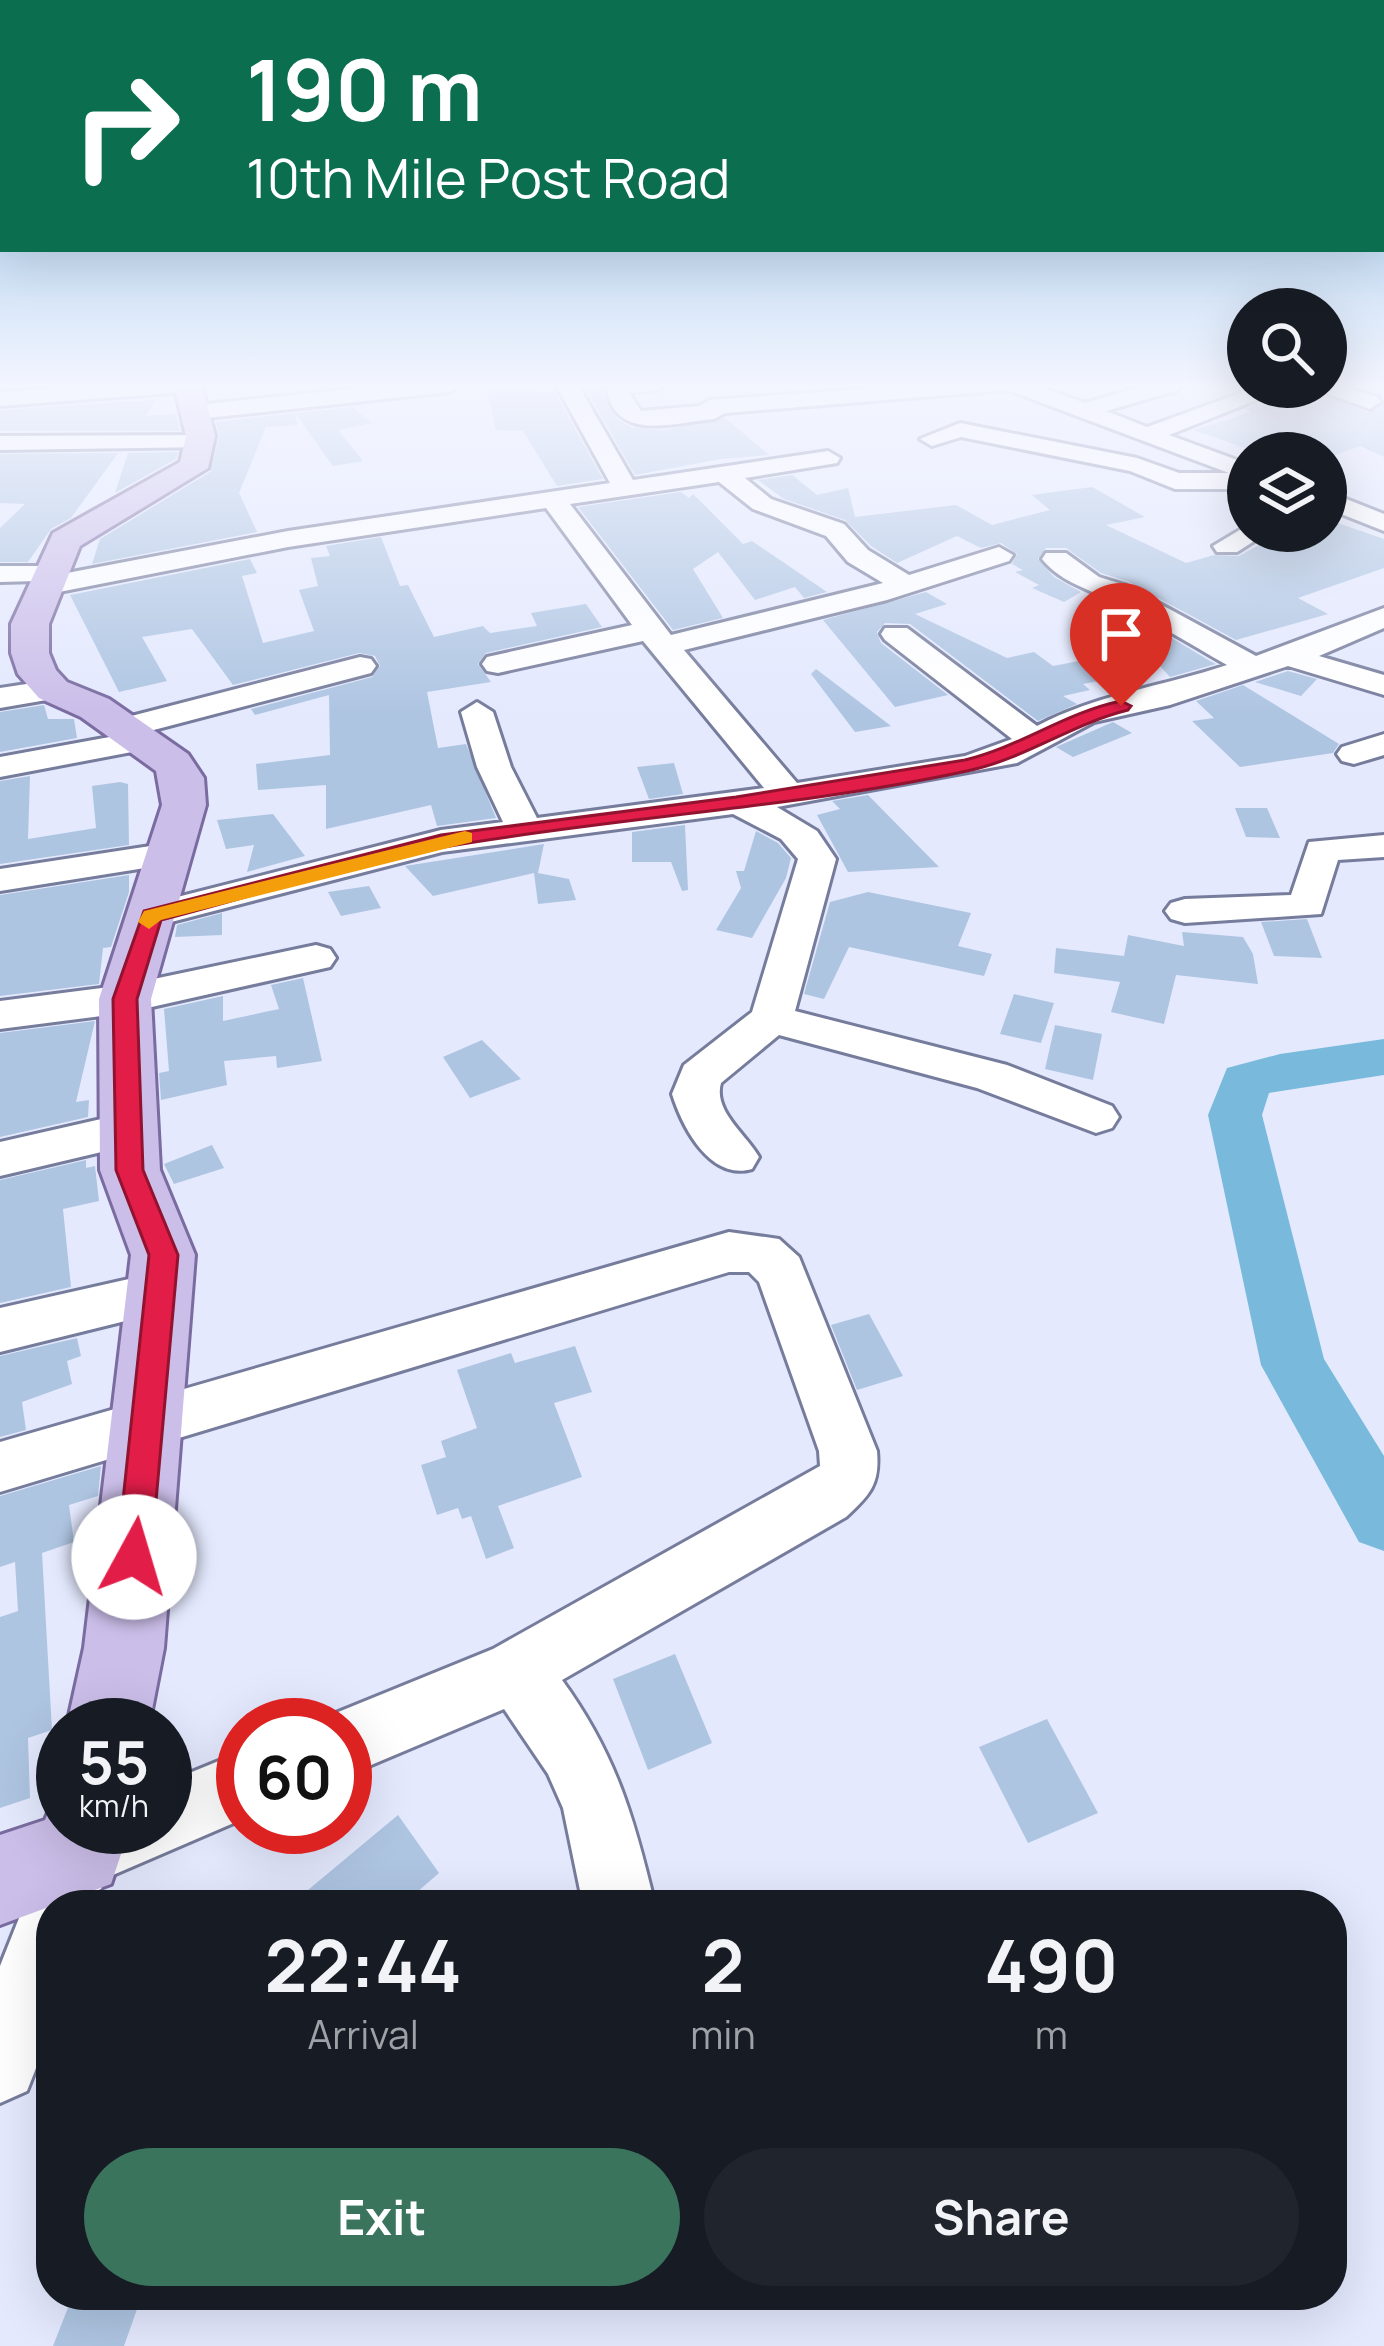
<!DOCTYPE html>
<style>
:root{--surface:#171b24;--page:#20242c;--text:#f1f3f6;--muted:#9ea1a6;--accent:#3a745d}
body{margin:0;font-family:Manrope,sans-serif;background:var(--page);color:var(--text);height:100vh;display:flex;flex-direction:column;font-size:45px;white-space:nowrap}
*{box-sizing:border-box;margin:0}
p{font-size:39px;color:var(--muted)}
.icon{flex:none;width:66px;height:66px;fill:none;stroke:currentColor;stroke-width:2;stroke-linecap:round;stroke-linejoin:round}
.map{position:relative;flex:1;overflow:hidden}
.details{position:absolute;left:36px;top:1890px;width:1311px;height:420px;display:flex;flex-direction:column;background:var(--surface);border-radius:48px;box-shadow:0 12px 48px #0002}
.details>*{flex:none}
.guide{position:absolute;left:0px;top:0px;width:1386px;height:252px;box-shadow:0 12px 48px #0002;background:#0b6e4f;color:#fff;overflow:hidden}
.buttons{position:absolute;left:1227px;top:288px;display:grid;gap:24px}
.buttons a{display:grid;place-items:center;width:120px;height:120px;border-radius:50%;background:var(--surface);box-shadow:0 12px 48px #0002;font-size:60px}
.speed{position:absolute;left:36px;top:1698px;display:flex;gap:24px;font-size:60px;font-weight:700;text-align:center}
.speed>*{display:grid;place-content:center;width:156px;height:156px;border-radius:50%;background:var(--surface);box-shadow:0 12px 48px #0002;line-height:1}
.speed small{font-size:30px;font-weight:400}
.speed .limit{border:18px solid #d22;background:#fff;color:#111}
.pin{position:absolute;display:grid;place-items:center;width:102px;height:102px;color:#fff;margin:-123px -51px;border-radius:50% 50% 50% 0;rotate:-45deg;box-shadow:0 0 12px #0007}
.pin .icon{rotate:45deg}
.me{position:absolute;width:132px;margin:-66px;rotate:6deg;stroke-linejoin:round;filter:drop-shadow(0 0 9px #0008)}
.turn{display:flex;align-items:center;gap:42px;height:252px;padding:0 48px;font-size:54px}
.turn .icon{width:156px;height:156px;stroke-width:2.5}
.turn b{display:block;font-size:84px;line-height:102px}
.eta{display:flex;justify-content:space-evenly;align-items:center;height:204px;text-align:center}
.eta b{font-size:72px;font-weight:700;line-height:84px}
.cta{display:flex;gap:24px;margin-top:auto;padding:24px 48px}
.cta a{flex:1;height:138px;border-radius:72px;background:var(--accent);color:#fff;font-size:48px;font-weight:700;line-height:138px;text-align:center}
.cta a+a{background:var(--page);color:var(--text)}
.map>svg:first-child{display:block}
</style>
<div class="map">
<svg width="1384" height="2346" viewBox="0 0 1384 2346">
<rect width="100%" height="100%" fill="#e4e9fe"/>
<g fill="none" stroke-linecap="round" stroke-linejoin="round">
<path fill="#79badc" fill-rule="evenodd" d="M1384 1039V1075L1269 1093 1262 1115 1324 1359 1384 1456V1551L1359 1542 1261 1365 1208 1115 1227 1068 1280 1054Z"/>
</g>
<g fill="#aec5e2">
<path d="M486 385H534L538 392 554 391 603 479 557 486 523 431 496 430Z"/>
<path d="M1305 387 1368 413 1384 405V457L1360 446 1330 457 1293 444 1259 453 1194 430 1252 412 1245 409Z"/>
<path d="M585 388H602L616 418 631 427 663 430 725 418 769 455 720 459 635 475Z"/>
<path d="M156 400 145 416 176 414 180 431H0V410Z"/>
<path d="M352 407 372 423 338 430 363 461 333 466 295 413Z"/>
<path d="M295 413 298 425 266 427 239 493 257 532 92 564 100 539 210 472 219 437 216 422Z"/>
<path d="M178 452 176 459 115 493 128 453Z"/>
<path d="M118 453 71 518 51 529 28 562H0V528L25 504 0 503V454Z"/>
<path d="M792 475 817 495 848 488 855 517 956 505 992 525 1050 510 1032 495 1092 487 1145 517 1106 525 1186 563 1214 555 1239 556 1284 531H1326V519L1384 539V568L1298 598 1328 614 1236 640 1127 581 1101 573 1066 548H1046L1038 559 1054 577 1081 592 1064 602 1032 588 1039 585 1015 572 1023 570 1012 564 1017 554 1001 543 981 548 957 536 897 563 871 546 845 520 784 499 758 480Z"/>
<path d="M681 492 689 498 693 494 743 544 752 541 827 592 804 598 795 587 755 600 718 552 693 569 723 618 673 630 578 507Z"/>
<path d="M381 537 400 586 408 585 434 637 483 626 490 633 537 626 531 613 586 604 602 627 486 653 478 664 491 682 427 692 438 748 466 744 496 818 437 826 431 805 326 829V785L258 790 256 764 330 755 329 695 255 715 251 709 372 677 380 666 375 656 359 653 233 685 192 629 142 637 167 681 119 692 70 595 250 559 257 573 242 576 263 643 314 631 299 590 318 586 311 558 330 556 326 546Z"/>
<path d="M926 592 947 604 915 614 1007 658 1034 652 1053 666 1126 652 1130 675 1083 684 1090 690 1063 696 1077 704 1038 721 910 624 885 623 877 632 881 643 948 695 895 707 823 620Z"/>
<path d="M1165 634 1210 661 1216 664 1170 677 1138 642Z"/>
<path d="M816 669 891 726 855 732 811 674Z"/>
<path d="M1288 671 1317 679 1301 696 1255 682Z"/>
<path d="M1243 685 1274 704 1339 744 1333 753 1240 767 1192 721 1214 718 1196 701Z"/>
<path d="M44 705 48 719H74L77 738 0 752V712Z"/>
<path d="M1113 722 1132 733 1073 757 1056 747Z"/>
<path d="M674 763 683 794 649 799 637 767Z"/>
<path d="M30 776 28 839 96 828 92 786 120 782 128 784 129 845 0 864V781Z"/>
<path d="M868 795 939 867 848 872 817 815 840 809 832 801Z"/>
<path d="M1235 808H1267L1280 838 1246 837Z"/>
<path d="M273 814 305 856 247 872 254 845 226 849 217 820Z"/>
<path d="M685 825 688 890 682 891 671 862H632V832Z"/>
<path d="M756 831 778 843 791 858 786 878 752 938 716 930 741 888 736 871H744Z"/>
<path d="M544 844 538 873 569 879 576 900 538 904 534 873 433 896 405 866Z"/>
<path d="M129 875V892L111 947 103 948 99 984 0 996V895Z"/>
<path d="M369 886 381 908 341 916 328 892Z"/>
<path d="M868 892 971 913 958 946 992 954 984 976 849 947 824 999 804 994 830 902Z"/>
<path d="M222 913V935L175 937 177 925Z"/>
<path d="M1307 919 1322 958 1274 956 1261 922Z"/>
<path d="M1182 932 1243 937 1253 954 1258 984 1176 975 1164 1024 1111 1012 1120 982 1054 973 1056 948 1124 956 1128 935 1184 946Z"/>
<path d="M303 978 322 1061 277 1068 276 1056 224 1061 227 1085 161 1100 159 1073 169 1071 164 1009 223 996V1021L279 1009 271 985Z"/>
<path d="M1014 994 1054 1003 1041 1043 1000 1034Z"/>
<path d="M95 1021 76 1102 89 1100 88 1117 0 1137V1033Z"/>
<path d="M1055 1025 1102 1034 1093 1080 1045 1069Z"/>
<path d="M482 1040 521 1079 470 1098 443 1057Z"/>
<path d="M212 1145 224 1168 174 1184 164 1164Z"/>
<path d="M86 1160V1168L95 1166 99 1201 63 1209 71 1287 0 1303V1180Z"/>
<path d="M869 1314 903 1376 857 1390 831 1325Z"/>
<path d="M77 1338 81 1356 67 1361 72 1384 22 1402 26 1430 0 1437V1356Z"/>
<path d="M575 1346 592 1392 554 1403 582 1477 498 1506 514 1548 486 1559 471 1516 462 1519 458 1508 437 1515 421 1465 446 1457 441 1441 477 1428 457 1370 511 1353 515 1363Z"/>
<path d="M101 1466 98 1496 69 1505 74 1542 42 1553 52 1730 28 1738 30 1798 0 1808V1617L18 1611 15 1562 0 1567V1496Z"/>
<path d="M675 1654 712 1743 648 1770 613 1679Z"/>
<path d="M1047 1719 1098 1813 1028 1843 979 1747Z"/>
<path d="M398 1815 439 1873 402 1905H290Z"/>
<path d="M73 2295H142L124 2346H53Z"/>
</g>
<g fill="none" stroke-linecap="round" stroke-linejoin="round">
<g stroke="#767c9b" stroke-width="6">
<g id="minor">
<path d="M99 385H194L183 392 0 406V392Z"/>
<path d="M389 385H460L449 392 197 419 186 412 197 405Z"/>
<path d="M556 385H578L633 480 828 451 840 458 837 463 745 478 771 499 844 524 868 550 909 575 999 547 1013 555 1009 561 887 600 684 650 797 783 965 756 1012 739 885 640 881 634 885 628H907L1037 726C1095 695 1164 686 1227 665 1188 643 1149 618 1108 599 1083 587 1060 581 1042 559L1046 553H1066L1099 577 1125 585 1256 656 1384 608V628L1319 656 1384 675V695L1288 666 1170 705 1094 722 1017 763 777 807 817 831 836 859 795 1011 1007 1065 1112 1106 1119 1117 1112 1128 1096 1133 977 1088 779 1035 721 1083C713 1111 746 1134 759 1157L752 1169C711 1181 683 1129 672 1094L684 1065 752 1012 798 859 781 839 733 814 442 852 152 927 138 923 132 915 138 907 441 830 503 822 477 767 461 712 477 702 493 712 511 767 537 818 764 788 643 641 498 673 487 671 482 664 487 657 632 625 546 508 288 547 49 594 39 591 37 581 0 582V566H64L67 573 288 531 610 483ZM719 482 753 509 826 536 848 562 883 583 671 635 570 504Z"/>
<path d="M606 385H662L659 390 629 393 641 411 699 406 710 400 919 385H1034L1085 403 1147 385H1181L1178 390 1106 411 1147 427 1257 387H1289L1169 435 1248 464V489H1175L1130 471 961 437 932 446 920 439 960 423 1137 458 1179 473H1229L1008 390 725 413 714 419C671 423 613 443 606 385Z"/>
<path d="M1336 385 1378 397 1381 402 1370 409 1309 387Z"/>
<path d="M201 435 213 442 209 447 0 450V436Z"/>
<path d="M1326 491 1384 514V531L1326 508Z"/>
<path d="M1248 525V531H1270L1237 552H1217L1213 546Z"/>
<path d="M360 657 371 659 376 666 371 673 146 732 158 741 153 748 0 777V757L115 736 107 728 112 721Z"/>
<path d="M53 680 69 690 64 697 0 708V688Z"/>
<path d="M1384 734V755L1354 764 1342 761 1337 754 1342 747Z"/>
<path d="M1384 835V857L1338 860 1321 914 1185 923 1171 919 1165 911 1171 903 1185 899 1291 895 1309 842Z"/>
<path d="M170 843 183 846 189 854 183 862 0 891V869Z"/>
<path d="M316 945 330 949 336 958 330 967 125 1013 0 1029V1001L125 985Z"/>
<path d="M132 1112 148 1117 155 1129 148 1141 0 1176V1142Z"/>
<path d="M729 1232 779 1239 799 1257 877 1451C880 1484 870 1495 846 1517L562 1680C616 1754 634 1818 655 1905H583L563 1808 548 1774 504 1709 345 1776V1725H319L321 1719 493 1649 820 1466 819 1451 759 1282 749 1272H729L0 1492V1442Z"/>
<path d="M160 1272 178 1278 186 1293 178 1308 0 1352V1308Z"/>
<path d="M243 1751V1819L106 1878 101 1889 76 1899 51 1889 41 1864 55 1828 165 1827V1783Z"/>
<path d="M51 1893 78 1905H51V2030L27 2091 0 2103V1966L25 1903Z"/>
</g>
</g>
<g stroke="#7a6ca0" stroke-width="6">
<g id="major">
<path d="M174 385H202L215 436 208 468 80 546 49 624V653L56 670 67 682 109 699 188 754 204 778 206 805 151 999 160 1170 195 1255 164 1648 149 1725H67L84 1648 131 1255 100 1170 99 999 162 805 156 771 81 717 39 698 18 674 11 653V624L53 533 180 462 186 436Z"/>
<path d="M63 1793V1827H130L111 1884 0 1925V1835L45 1820 55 1796Z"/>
</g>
</g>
<use href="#minor" fill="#fff" fill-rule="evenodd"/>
<use href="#major" fill="#cbbee9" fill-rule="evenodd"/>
</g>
<linearGradient id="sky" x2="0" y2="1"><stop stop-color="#7bb6e3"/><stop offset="0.54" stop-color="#f3f5ff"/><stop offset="1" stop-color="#f3f5ff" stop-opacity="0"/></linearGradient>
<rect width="1384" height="713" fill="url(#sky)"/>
<path fill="#e11d48" stroke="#92132f" stroke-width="3" d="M1121 701 1131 706 1128 710C1071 724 1025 759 967 771 795 808 617 817 444 847 349 864 255 896 161 920L137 999 143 1170 178 1255 151 1557 146 1569 134 1573 122 1569 117 1557 149 1255 116 1170 113 999 144 911 441 835 736 797 965 760C1022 746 1064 713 1121 701Z"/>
<path fill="#f59e0b" d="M465 831 472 833V842L161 920 149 929 138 922 144 911Z"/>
</svg>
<div class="buttons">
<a><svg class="icon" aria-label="search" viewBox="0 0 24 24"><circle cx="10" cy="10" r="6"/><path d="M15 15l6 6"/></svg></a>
<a><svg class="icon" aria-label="layers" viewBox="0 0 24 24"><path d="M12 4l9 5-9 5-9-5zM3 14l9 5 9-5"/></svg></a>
</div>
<div class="speed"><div>55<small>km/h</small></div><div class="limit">60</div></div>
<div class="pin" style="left:1121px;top:706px;background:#d93025"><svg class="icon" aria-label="arrive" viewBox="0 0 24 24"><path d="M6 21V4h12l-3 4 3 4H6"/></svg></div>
<svg class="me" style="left:134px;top:1557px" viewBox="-20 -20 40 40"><circle r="19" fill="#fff"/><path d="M0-13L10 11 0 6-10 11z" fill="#e11d48"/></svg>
<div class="guide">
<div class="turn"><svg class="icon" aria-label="right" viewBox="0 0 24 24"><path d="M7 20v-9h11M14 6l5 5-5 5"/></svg><div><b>190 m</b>10th Mile Post Road</div></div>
</div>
<section class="details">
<div class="eta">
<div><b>22:44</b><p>Arrival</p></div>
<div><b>2</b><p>min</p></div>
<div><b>490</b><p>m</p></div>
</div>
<div class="cta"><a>Exit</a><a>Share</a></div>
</section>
</div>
